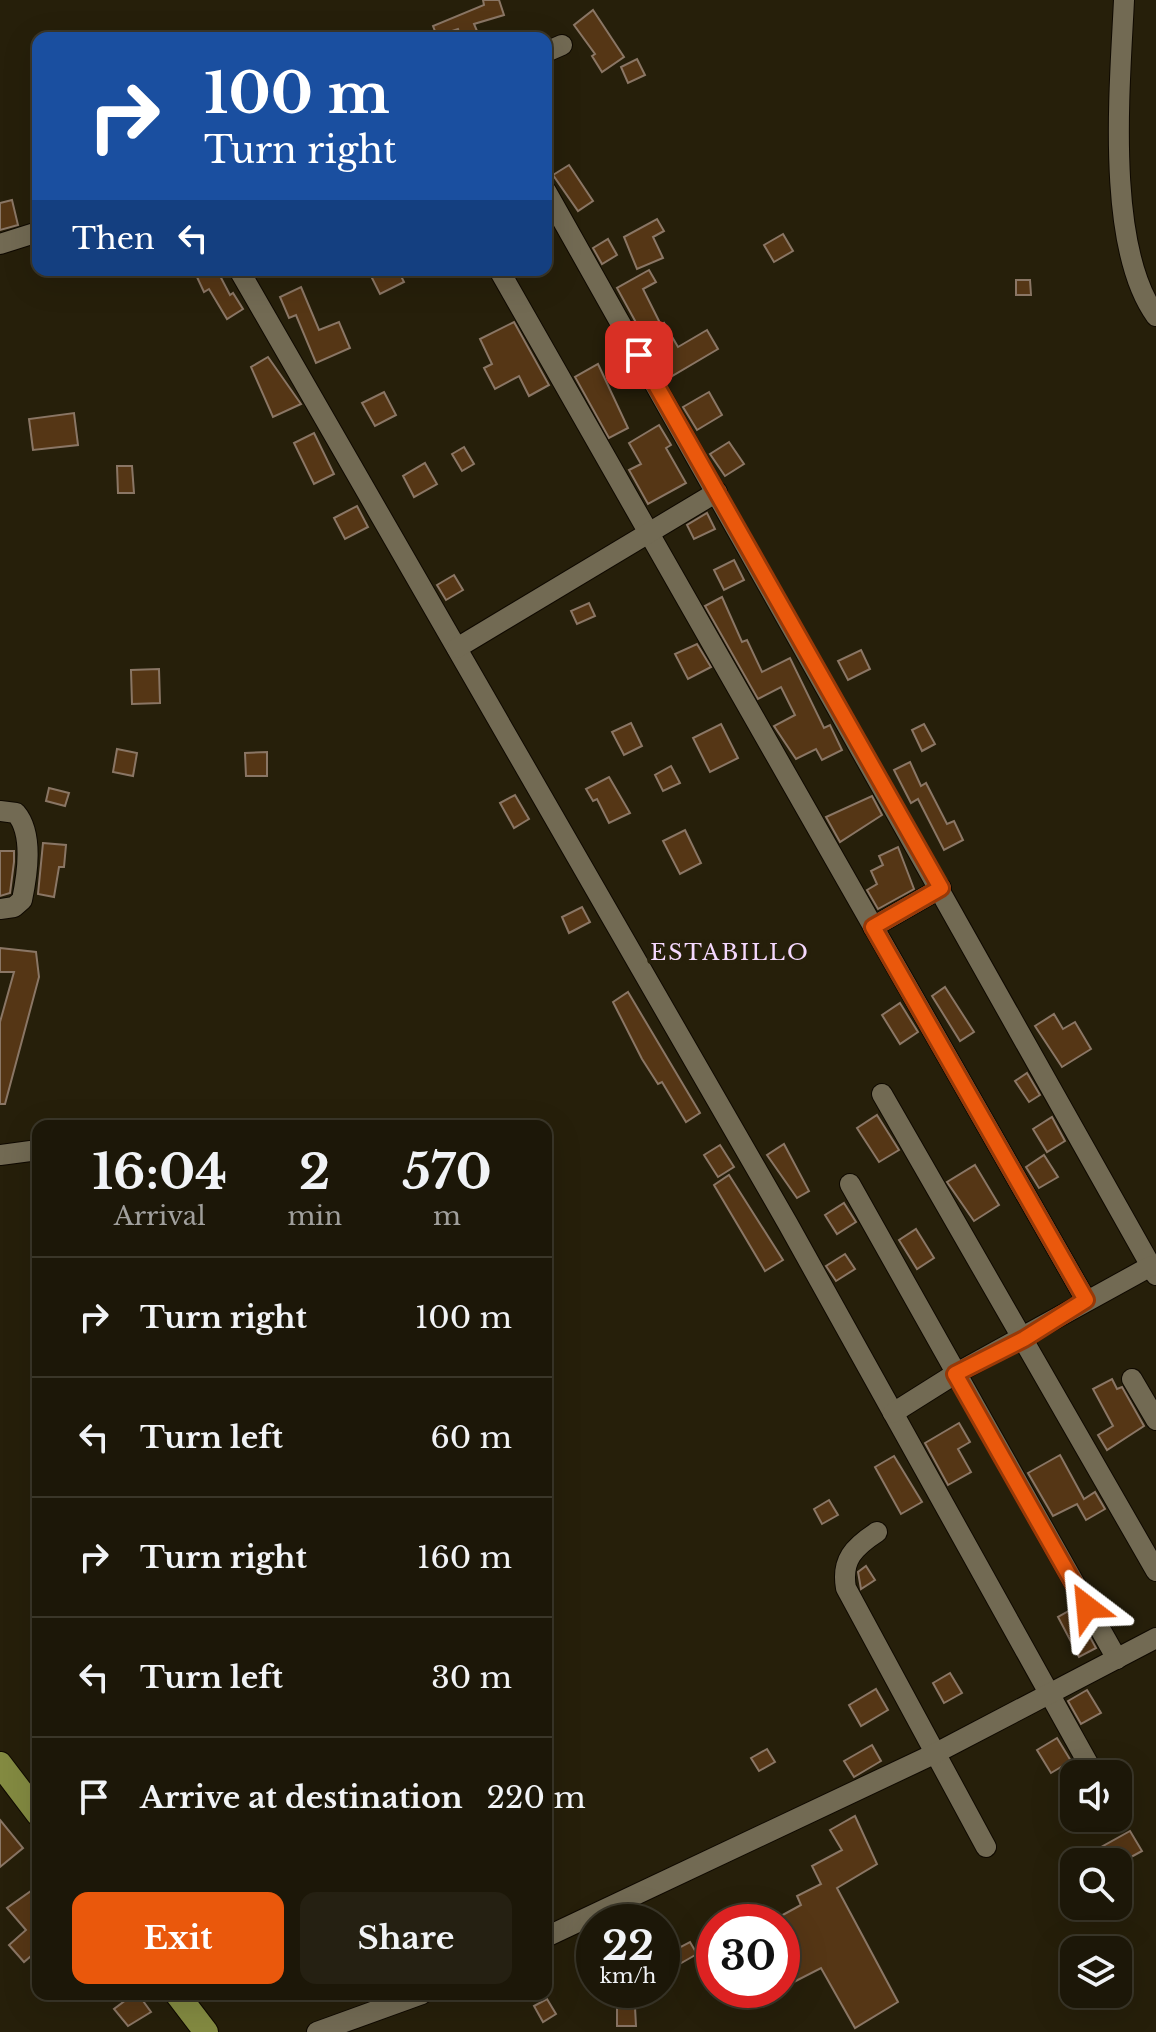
<!DOCTYPE html>
<style>
:root{--surface:#1c1708;--page:#252012;--text:#f1f3f6;--muted:#a09f9c;--line:#3a3629;--accent:#ea580c}
body{margin:0;font-family:"Libre Baskerville",serif;background:var(--page);color:var(--text);height:100vh;display:flex;flex-direction:column;font-size:30px;white-space:nowrap}
*{box-sizing:border-box;margin:0}
p{font-size:26px;color:var(--muted)}
.icon{flex:none;width:44px;height:44px;fill:none;stroke:currentColor;stroke-width:2;stroke-linecap:round;stroke-linejoin:round}
.map{position:relative;flex:1;overflow:hidden}
.panel{position:absolute;left:32px;top:1120px;width:520px;height:880px;display:flex;flex-direction:column;background:var(--surface);border-radius:16px;box-shadow:0 8px 32px #0002,0 0 0 2px var(--line)}
.panel>*{flex:none}
.top-card{position:absolute;left:32px;top:32px;width:520px;height:244px;border-radius:16px;box-shadow:0 8px 32px #0002,0 0 0 2px var(--line);background:#1a4fa0;color:#fff;overflow:hidden}
.fabs{position:absolute;left:1060px;top:1760px;display:grid;gap:16px}
.fabs a{display:grid;place-items:center;width:72px;height:72px;border-radius:16px;background:var(--surface);box-shadow:0 8px 32px #0002,0 0 0 2px var(--line);font-size:40px}
.speed{position:absolute;left:576px;top:1904px;display:flex;gap:16px;font-size:40px;font-weight:700;text-align:center}
.speed>*{display:grid;place-content:center;width:104px;height:104px;border-radius:50%;background:var(--surface);box-shadow:0 8px 32px #0002,0 0 0 2px var(--line);line-height:1}
.speed small{font-size:20px;font-weight:400}
.speed .limit{border:12px solid #d22;background:#fff;color:#111}
.pin{position:absolute;display:grid;place-items:center;width:68px;height:68px;color:#fff;margin:-34px;border-radius:16px;box-shadow:0 4px 12px #0006}
.me{position:absolute;width:88px;margin:-44px;rotate:331deg;stroke-linejoin:round;filter:drop-shadow(0 0 6px #0008)}
.turn{display:flex;align-items:center;gap:28px;height:168px;padding:0 40px;font-size:36px}
.turn .icon{width:104px;height:104px;stroke-width:2.5}
.turn b{display:block;font-size:56px;line-height:68px}
.then{display:flex;align-items:center;height:76px;padding:0 40px;background:#0003;gap:16px;font-size:30px}
.eta{display:flex;justify-content:space-evenly;align-items:center;height:136px;text-align:center}
.eta b{font-size:48px;font-weight:700;line-height:56px}
.primary-button{display:flex;gap:16px;margin-top:auto;padding:16px 40px}
.primary-button a{flex:1;height:92px;border-radius:16px;background:var(--accent);color:#fff;font-size:32px;font-weight:700;line-height:92px;text-align:center}
.primary-button a+a{background:var(--page);color:var(--text)}
ul{padding:0;list-style:none}
li{display:flex;align-items:center;gap:24px;height:120px;padding:0 40px;border-top:2px solid var(--line)}
li div{flex:1}
li b{display:block;font-size:30px}
li em{font-style:normal}
.map>svg:first-child{display:block}
</style>
<div class="map">
<svg width="1156" height="2032" viewBox="0 0 1156 2032">
<rect width="100%" height="100%" fill="#261f0a"/>
<g fill="#553615" stroke="#8a7665" stroke-width="2">
<path d="M483 0H499L504 15 474 24 480 38H461L458 29 437 36 433 26 484 5Z"/>
<path d="M593 10 624 57 602 72 592 56 595 54 574 25Z"/>
<path d="M637 59 645 75 628 83 621 67Z"/>
<path d="M569 165 593 201 578 211 553 175Z"/>
<path d="M12 200 18 225 0 230V203Z"/>
<path d="M657 219 664 231 653 237 663 258 637 269 624 237Z"/>
<path d="M783 234 793 251 774 262 764 245Z"/>
<path d="M608 239 617 255 602 264 593 248Z"/>
<path d="M206 270H217L230 295 233 293 243 309 227 319 209 289 204 292 196 275Z"/>
<path d="M368 270H398L404 282 380 294Z"/>
<path d="M649 270 656 282 643 289 661 325 664 323 678 347 707 330 718 349 667 379 617 288Z"/>
<path d="M1016 280H1030L1031 295H1016Z"/>
<path d="M301 287 319 330 339 322 350 348 316 363 296 315 289 318 280 297Z"/>
<path d="M514 322 549 385 529 396 519 376 495 389 484 368 492 364 480 339Z"/>
<path d="M268 357 301 404 273 417 251 367Z"/>
<path d="M598 364 628 428 609 438 575 377Z"/>
<path d="M384 392 396 415 375 426 362 403Z"/>
<path d="M709 392 722 415 697 430 683 407Z"/>
<path d="M74 413 78 445 33 450 29 419Z"/>
<path d="M659 425 671 445 666 448 686 483 648 504 629 470 641 464 629 443Z"/>
<path d="M314 433 334 474 314 484 294 443Z"/>
<path d="M729 442 744 464 725 476 710 454Z"/>
<path d="M464 447 474 464 462 471 452 454Z"/>
<path d="M425 463 437 484 414 497 403 476Z"/>
<path d="M117 466H132L134 493H118Z"/>
<path d="M357 506 368 527 345 539 334 518Z"/>
<path d="M707 513 715 529 694 539 687 525Z"/>
<path d="M734 560 744 580 724 590 714 570Z"/>
<path d="M454 575 463 590 446 600 437 585Z"/>
<path d="M722 597 742 642 747 640 762 672 790 658 824 728 830 725 842 750 822 760 816 749 796 759 774 726 795 715 781 687 758 699 705 606Z"/>
<path d="M589 603 595 616 577 624 571 611Z"/>
<path d="M697 644 711 667 688 679 675 654Z"/>
<path d="M861 650 870 669 848 680 838 661Z"/>
<path d="M159 669 160 703 132 704 131 670Z"/>
<path d="M631 723 642 746 624 755 612 732Z"/>
<path d="M721 724 738 758 710 772 693 738Z"/>
<path d="M924 724 935 744 922 751 912 730Z"/>
<path d="M117 749 137 753 133 776 113 772Z"/>
<path d="M267 752V776H246L245 753Z"/>
<path d="M910 762 921 786 926 783 947 824 954 821 963 840 944 850 918 799 911 803 894 770Z"/>
<path d="M671 766 680 783 663 791 655 775Z"/>
<path d="M609 777 630 813 609 823 597 799 593 801 586 789Z"/>
<path d="M49 788 69 793 65 806 46 801Z"/>
<path d="M515 795 529 819 514 828 500 803Z"/>
<path d="M872 796 882 815 840 842 826 817Z"/>
<path d="M685 830 701 863 680 874 663 841Z"/>
<path d="M43 843 66 845 64 867H59L54 897 38 894Z"/>
<path d="M898 847 914 889 878 909 867 890 877 884 871 871 883 865 879 856Z"/>
<path d="M0 851H14V862L10 893 0 896Z"/>
<path d="M582 907 590 922 569 933 562 917Z"/>
<path d="M0 948 36 952 39 977 5 1104H0V1022L14 972H0Z"/>
<path d="M945 987 974 1032 960 1041 932 996Z"/>
<path d="M628 992 700 1113 686 1122 662 1082 658 1084 642 1059 613 1002Z"/>
<path d="M900 1003 918 1032 900 1044 882 1015Z"/>
<path d="M1054 1014 1063 1029 1075 1022 1091 1049 1062 1067 1035 1026Z"/>
<path d="M1027 1073 1040 1095 1029 1102 1015 1081Z"/>
<path d="M877 1115 899 1150 879 1162 857 1128Z"/>
<path d="M1052 1117 1065 1141 1047 1152 1033 1129Z"/>
<path d="M784 1144 809 1191 797 1198 767 1155Z"/>
<path d="M720 1145 734 1167 718 1177 704 1155Z"/>
<path d="M1044 1155 1058 1177 1039 1188 1026 1167Z"/>
<path d="M975 1165 999 1205 974 1221 947 1182Z"/>
<path d="M729 1175 783 1260 765 1271 714 1185Z"/>
<path d="M844 1203 856 1222 837 1234 825 1215Z"/>
<path d="M916 1229 934 1258 917 1269 899 1240Z"/>
<path d="M845 1254 855 1269 836 1281 826 1266Z"/>
<path d="M1112 1379 1117 1389 1122 1387 1144 1426 1107 1450 1098 1435 1113 1426 1093 1389Z"/>
<path d="M959 1423 970 1442 958 1449 971 1472 948 1485 925 1443Z"/>
<path d="M1060 1455 1084 1499 1095 1492 1105 1509 1086 1520 1077 1504 1053 1516 1028 1473Z"/>
<path d="M894 1456 922 1502 901 1514 875 1467Z"/>
<path d="M829 1500 838 1515 822 1524 814 1509Z"/>
<path d="M866 1566 875 1580 861 1589 858 1572Z"/>
<path d="M1074 1608 1096 1648 1079 1657 1058 1617Z"/>
<path d="M950 1673 962 1693 944 1703 933 1683Z"/>
<path d="M876 1689 888 1710 861 1726 849 1705Z"/>
<path d="M1087 1690 1101 1713 1081 1724 1068 1701Z"/>
<path d="M1057 1738 1071 1761 1051 1773 1037 1750Z"/>
<path d="M872 1745 881 1761 854 1777 844 1761Z"/>
<path d="M767 1749 775 1762 759 1771 751 1758Z"/>
<path d="M855 1816 877 1864 837 1888 898 2002 855 2028 821 1968 782 1988V1947L793 1941 779 1917 801 1905 797 1896 821 1884 812 1866 842 1850 830 1830Z"/>
<path d="M0 1820 23 1848 0 1867Z"/>
<path d="M1130 1831 1142 1851 1122 1862H1103L1096 1850Z"/>
<path d="M38 1886V1950L24 1962 9 1945 26 1930 7 1908Z"/>
<path d="M662 1924 677 1949 690 1942 697 1954 662 1974Z"/>
<path d="M134 1994H138L151 2012 128 2026 114 2009Z"/>
<path d="M547 1999 556 2014 543 2022 534 2006Z"/>
<path d="M617 2007H635L636 2026H617Z"/>
</g>
<g fill="none" stroke-linecap="round" stroke-linejoin="round">
<g stroke="#0f0900" stroke-width="22">
<g id="minor">
<path d="M1124 0C1120 85 1105 246 1156 316"/>
<path d="M546 52 562 45"/>
<path d="M546 191 1156 1275"/>
<path d="M0 244 38 232"/>
<path d="M239 270 788 1224 1094 1774"/>
<path d="M499 270 1086 1300"/>
<path d="M457 648 717 492"/>
<path d="M0 811 16 813C34 834 27 876 22 900L14 907 0 909"/>
<path d="M873 927 941 888"/>
<path d="M882 1094 1156 1571"/>
<path d="M0 1155 38 1150"/>
<path d="M850 1184 1117 1659"/>
<path d="M1132 1379 1156 1420"/>
<path d="M893 1413 955 1374 1151 1266"/>
<path d="M877 1532C854 1547 841 1560 846 1588L986 1847"/>
<path d="M546 1937 936 1753 1156 1638"/>
<path d="M317 2032 422 1994"/>
</g>
</g>
<g stroke="#0f0900" stroke-width="26">
<g id="major">
<path d="M0 1764 38 1814"/>
<path d="M177 1994 206 2032"/>
</g>
</g>
<use href="#minor" stroke="#726a53" stroke-width="20"/>
<use href="#major" stroke="#838a41" stroke-width="24"/>
</g>
<g fill="none" stroke-linecap="round" stroke-linejoin="round">
<g stroke="#983908" stroke-width="20">
<path id="route" d="M639 355 941 888 873 927 1086 1300 1024 1339 955 1374 1087 1607"/>
</g>
<use href="#route" stroke="#ea580c" stroke-width="14"/>
</g>
<g text-anchor="middle" dominant-baseline="central" stroke-width="8" stroke-linejoin="round" paint-order="stroke">
<g font-size="22" letter-spacing="2" fill="#f5d8fe" stroke="#261f0a">
<text x="730" y="952">ESTABILLO</text>
</g>
</g>
</svg>
<div class="fabs">
<a><svg class="icon" aria-label="sound" viewBox="0 0 24 24"><path d="M4 9h4l5-4v14l-5-4H4zM17 9q2 3 0 6"/></svg></a>
<a><svg class="icon" aria-label="search" viewBox="0 0 24 24"><circle cx="10" cy="10" r="6"/><path d="M15 15l6 6"/></svg></a>
<a><svg class="icon" aria-label="layers" viewBox="0 0 24 24"><path d="M12 4l9 5-9 5-9-5zM3 14l9 5 9-5"/></svg></a>
</div>
<div class="speed"><div>22<small>km/h</small></div><div class="limit">30</div></div>
<div class="pin" style="left:639px;top:355px;background:#d93025"><svg class="icon" aria-label="arrive" viewBox="0 0 24 24"><path d="M6 21V4h12l-3 4 3 4H6"/></svg></div>
<svg class="me" style="left:1087px;top:1607px" viewBox="-20 -20 40 40"><path d="M0-17L14 15 0 8-14 15z" fill="#ea580c" stroke="#fff" stroke-width="4"/></svg>
<div class="top-card">
<div class="turn"><svg class="icon" aria-label="right" viewBox="0 0 24 24"><path d="M7 20v-9h11M14 6l5 5-5 5"/></svg><div><b>100 m</b>Turn right</div></div>
<div class="then">Then<svg class="icon" aria-label="left" viewBox="0 0 24 24"><path d="M17 20v-9H6M10 6l-5 5 5 5"/></svg></div>
</div>
<section class="panel">
<div class="eta">
<div><b>16:04</b><p>Arrival</p></div>
<div><b>2</b><p>min</p></div>
<div><b>570</b><p>m</p></div>
</div>
<ul>
<li><svg class="icon" aria-label="right" viewBox="0 0 24 24"><path d="M7 20v-9h11M14 6l5 5-5 5"/></svg><div><b>Turn right</b></div><em>100 m</em></li>
<li><svg class="icon" aria-label="left" viewBox="0 0 24 24"><path d="M17 20v-9H6M10 6l-5 5 5 5"/></svg><div><b>Turn left</b></div><em>60 m</em></li>
<li><svg class="icon" aria-label="right" viewBox="0 0 24 24"><path d="M7 20v-9h11M14 6l5 5-5 5"/></svg><div><b>Turn right</b></div><em>160 m</em></li>
<li><svg class="icon" aria-label="left" viewBox="0 0 24 24"><path d="M17 20v-9H6M10 6l-5 5 5 5"/></svg><div><b>Turn left</b></div><em>30 m</em></li>
<li><svg class="icon" aria-label="arrive" viewBox="0 0 24 24"><path d="M6 21V4h12l-3 4 3 4H6"/></svg><div><b>Arrive at destination</b></div><em>220 m</em></li>
</ul>
<div class="primary-button"><a>Exit</a><a>Share</a></div>
</section>
</div>
